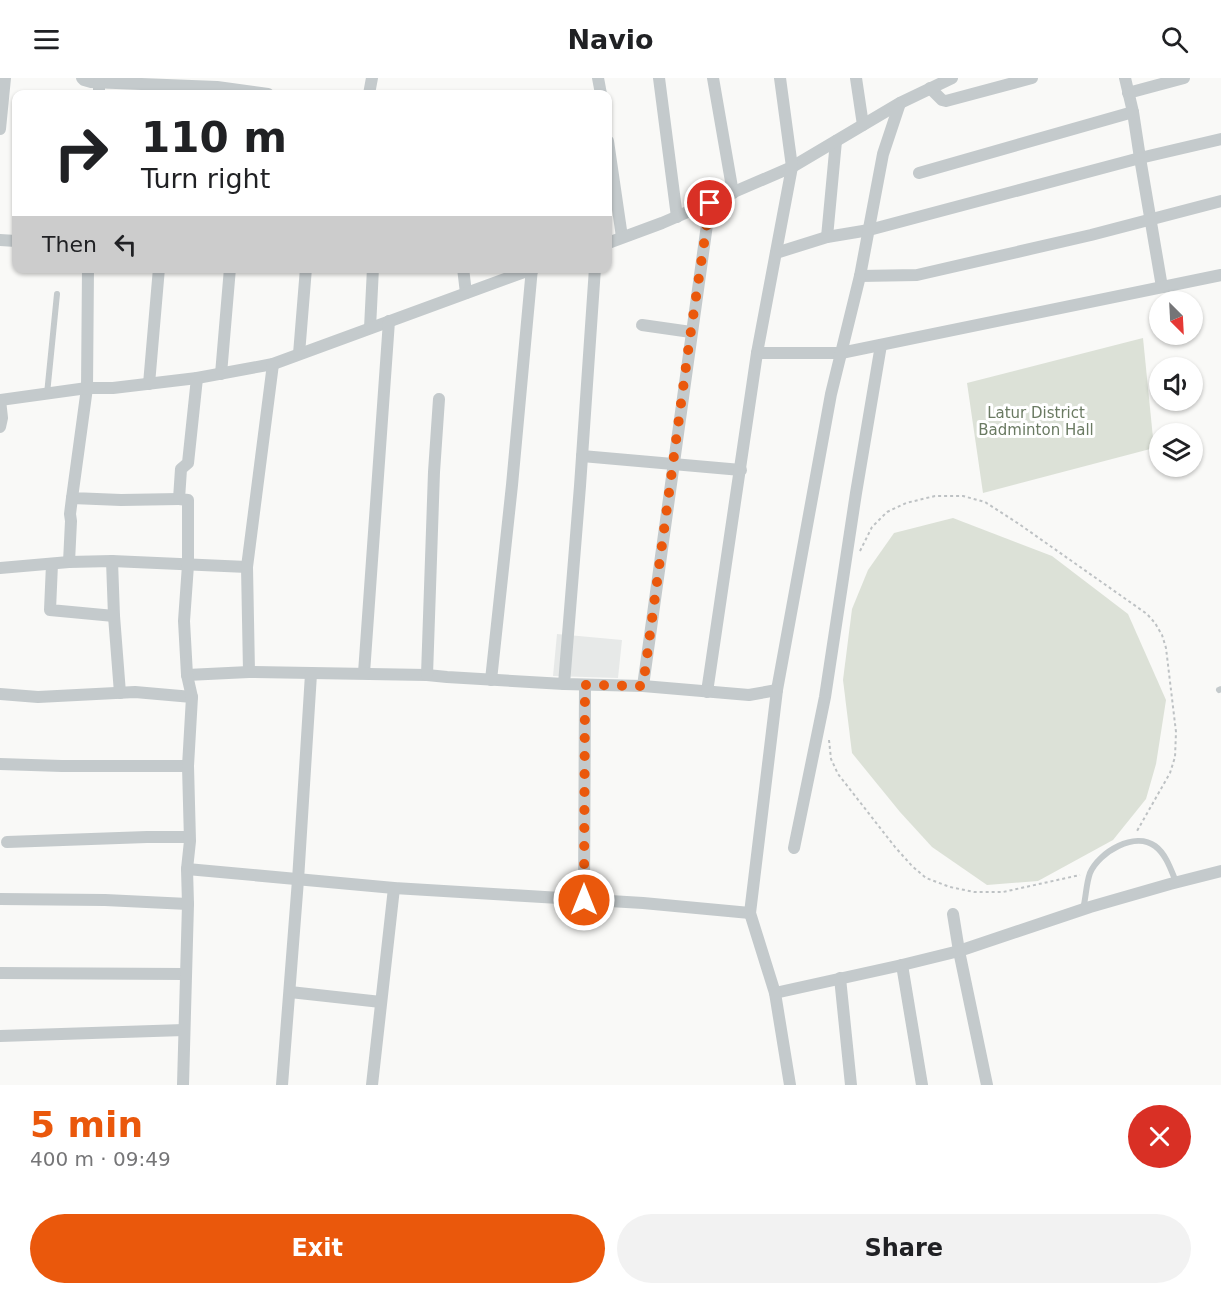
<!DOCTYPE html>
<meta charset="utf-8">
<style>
:root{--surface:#fff;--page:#f2f2f2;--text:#202124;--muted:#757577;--accent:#ea580c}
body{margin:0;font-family:"DejaVu Sans",sans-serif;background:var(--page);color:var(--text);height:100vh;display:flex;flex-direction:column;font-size:22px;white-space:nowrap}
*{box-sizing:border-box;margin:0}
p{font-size:20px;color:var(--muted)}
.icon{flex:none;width:33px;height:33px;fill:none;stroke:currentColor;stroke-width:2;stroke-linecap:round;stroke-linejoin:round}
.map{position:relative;height:1007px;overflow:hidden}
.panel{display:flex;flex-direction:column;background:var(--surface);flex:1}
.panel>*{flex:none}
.guide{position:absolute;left:12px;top:12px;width:600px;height:183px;border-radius:12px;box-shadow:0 2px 4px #0004;background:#fff;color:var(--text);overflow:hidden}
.needle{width:39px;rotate:156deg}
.buttons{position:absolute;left:1149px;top:213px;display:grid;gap:12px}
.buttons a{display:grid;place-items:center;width:54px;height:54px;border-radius:50%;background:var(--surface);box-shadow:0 2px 4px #0004;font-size:30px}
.pin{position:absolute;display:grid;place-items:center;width:51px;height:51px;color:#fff;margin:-26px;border:3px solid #fff;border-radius:50%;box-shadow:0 2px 6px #0007}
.me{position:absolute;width:66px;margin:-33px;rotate:0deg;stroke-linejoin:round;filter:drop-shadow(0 0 4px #0008)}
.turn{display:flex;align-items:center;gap:21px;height:126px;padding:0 30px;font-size:27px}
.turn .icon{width:78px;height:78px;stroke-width:2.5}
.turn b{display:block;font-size:42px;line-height:51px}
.then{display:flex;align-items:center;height:57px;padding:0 30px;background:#0003;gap:12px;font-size:22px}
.round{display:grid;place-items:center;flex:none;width:63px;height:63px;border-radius:32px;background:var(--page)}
.summary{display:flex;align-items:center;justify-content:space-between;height:102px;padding:0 30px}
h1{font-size:36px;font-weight:700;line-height:45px;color:var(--accent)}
.cta{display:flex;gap:12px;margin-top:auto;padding:12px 30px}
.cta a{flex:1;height:69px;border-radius:36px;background:var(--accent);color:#fff;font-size:24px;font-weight:700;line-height:69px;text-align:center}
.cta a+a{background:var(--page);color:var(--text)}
header{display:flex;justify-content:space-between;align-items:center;height:78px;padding:0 30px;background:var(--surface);font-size:27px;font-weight:700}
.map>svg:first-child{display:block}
</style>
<header><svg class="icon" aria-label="menu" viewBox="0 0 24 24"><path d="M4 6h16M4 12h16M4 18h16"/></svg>Navio<svg class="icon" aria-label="search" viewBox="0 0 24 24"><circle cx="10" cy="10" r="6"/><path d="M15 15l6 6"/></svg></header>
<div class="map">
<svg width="1221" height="1007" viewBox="0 0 1221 1007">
<rect width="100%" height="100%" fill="#f9f9f7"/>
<path fill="#e7e9e8" d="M557 556 622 562 618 600 553 598Z"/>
<g fill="#dce1d7">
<path d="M1143 260 1154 370 983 415 967 305Z"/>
<path d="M953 440 1052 478 1128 536 1166 622 1156 686 1146 721 1113 762 1038 803 987 807 932 769 900 734 852 675 843 602 852 531 868 492 894 455Z"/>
</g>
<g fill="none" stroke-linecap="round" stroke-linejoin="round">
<g stroke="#bec2c4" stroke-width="2" stroke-dasharray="3 3" stroke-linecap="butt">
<path d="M860 473 872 449 887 434 906 425 935 418H963L985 424 1019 446 1147 536 1155 545 1162 557 1166 570 1176 654 1175 679 1170 695 1137 753"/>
<path d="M829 662 831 681 838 696 895 769 912 788 926 800 950 809 974 814H1003L1080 797"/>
</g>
<g stroke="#c4cacc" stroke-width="6">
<path d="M47 316 57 216"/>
<path d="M1219 612 1221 611"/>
<path d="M1083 831C1086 820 1086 806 1090 795 1099 774 1135 753 1155 768 1166 776 1171 792 1176 804"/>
</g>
<g stroke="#c4cacc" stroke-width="12">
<path d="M82 0 84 2 91 4 217 9 268 16"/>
<path d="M598 0 601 16"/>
<path d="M659 0 677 139"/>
<path d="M713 0 733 115"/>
<path d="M856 0 863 47"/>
<path d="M1125 0 1133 34 1140 80 1221 61"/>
<path d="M930 10 942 22 946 23 1032 0"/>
<path d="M1128 15 1184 0"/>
<path d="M99 16V4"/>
<path d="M369 16 372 0"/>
<path d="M0 51 5 0"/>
<path d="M608 63 622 159"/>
<path d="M919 95 1133 34"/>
<path d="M827 159 836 63"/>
<path d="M0 162 16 163"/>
<path d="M608 165 662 145 792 89 900 25 952 0"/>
<path d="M776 175 827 159 869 152 1140 80 1162 209"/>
<path d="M88 190 87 310 72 420 121 422 179 421"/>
<path d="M463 190 466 215"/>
<path d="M860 198 917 197 1091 157 1221 123"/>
<path d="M642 247 691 254"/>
<path d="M370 250 373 190"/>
<path d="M757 275 792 89 780 0"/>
<path d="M299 276 306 190"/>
<path d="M221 296 230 190"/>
<path d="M149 306 159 190"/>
<path d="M0 322 87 310H113L197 300 273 286 535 190"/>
<path d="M0 322 2 340 0 349"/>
<path d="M582 378 741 392"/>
<path d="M112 483 114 538 120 615"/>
<path d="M69 484 71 443 70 436 72 420"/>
<path d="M52 486 50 532 114 538"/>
<path d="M0 490 69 484 112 483 247 489"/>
<path d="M249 594 247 489 273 286"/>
<path d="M364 595 389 243"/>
<path d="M187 597 249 594 427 597 447 599 564 606 643 608 749 617 777 612"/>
<path d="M427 597 434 394 439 321"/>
<path d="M491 602 512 407 532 190"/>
<path d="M564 606 580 408 595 190"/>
<path d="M643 608 710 125"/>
<path d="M707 614 757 275H841L1221 197"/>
<path d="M0 616 38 619 135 614 192 619"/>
<path d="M0 686 62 688H188"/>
<path d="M7 764 147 759H189"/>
<path d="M794 770 825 619 856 415 881 267"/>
<path d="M187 791 394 810 643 825 750 835"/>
<path d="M0 821 105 822 188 826"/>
<path d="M584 822 585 607"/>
<path d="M953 836 959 873 987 1007"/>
<path d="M902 887 922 1007"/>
<path d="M0 895 185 896"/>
<path d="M840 900 851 1007"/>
<path d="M290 914 381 924"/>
<path d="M775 915 902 887 959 873 1090 829 1170 806 1221 793"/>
<path d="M0 958 184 952"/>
<path d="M183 1007 188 826 187 791 190 763 188 688 192 619 187 597 184 543 188 487V422L179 421 181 391 188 385 197 300"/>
<path d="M282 1007 298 802 311 596"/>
<path d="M372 1007 394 810"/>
<path d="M790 1007 775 915 750 835 777 612 831 316 860 198 883 76 900 25"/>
</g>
</g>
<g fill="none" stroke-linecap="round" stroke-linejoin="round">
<path stroke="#ea580c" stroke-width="10" stroke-dasharray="0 18" d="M584 822 585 607 643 608 689 266 710 125"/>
</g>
<g text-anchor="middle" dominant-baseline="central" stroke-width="6" stroke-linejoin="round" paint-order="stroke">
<g font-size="15" fill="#6a7a62" stroke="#fff">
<text x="1036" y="335">Latur District<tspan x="1036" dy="17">Badminton Hall</tspan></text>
</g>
</g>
</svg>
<div class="buttons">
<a><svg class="needle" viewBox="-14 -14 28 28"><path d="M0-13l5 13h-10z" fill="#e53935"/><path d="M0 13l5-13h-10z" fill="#757577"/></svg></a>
<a><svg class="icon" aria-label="sound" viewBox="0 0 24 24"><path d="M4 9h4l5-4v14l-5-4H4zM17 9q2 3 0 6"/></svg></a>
<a><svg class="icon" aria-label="layers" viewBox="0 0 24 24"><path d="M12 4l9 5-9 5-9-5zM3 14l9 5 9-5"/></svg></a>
</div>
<div class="pin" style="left:710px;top:125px;background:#d93025"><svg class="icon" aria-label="arrive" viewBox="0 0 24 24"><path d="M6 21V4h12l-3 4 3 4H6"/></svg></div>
<svg class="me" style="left:584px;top:822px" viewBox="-20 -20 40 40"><circle r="17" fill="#ea580c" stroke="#fff" stroke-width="3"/><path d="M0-11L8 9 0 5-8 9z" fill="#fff"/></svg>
<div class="guide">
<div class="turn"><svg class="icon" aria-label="right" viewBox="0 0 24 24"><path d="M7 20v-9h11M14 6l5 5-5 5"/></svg><div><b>110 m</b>Turn right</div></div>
<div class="then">Then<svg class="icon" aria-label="left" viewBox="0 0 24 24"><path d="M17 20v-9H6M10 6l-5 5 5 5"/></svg></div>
</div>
</div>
<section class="panel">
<div class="summary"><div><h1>5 min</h1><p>400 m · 09:49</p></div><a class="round" style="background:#d93025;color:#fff"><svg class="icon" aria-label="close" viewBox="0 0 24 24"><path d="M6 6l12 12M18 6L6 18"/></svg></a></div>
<div class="cta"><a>Exit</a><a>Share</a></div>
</section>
